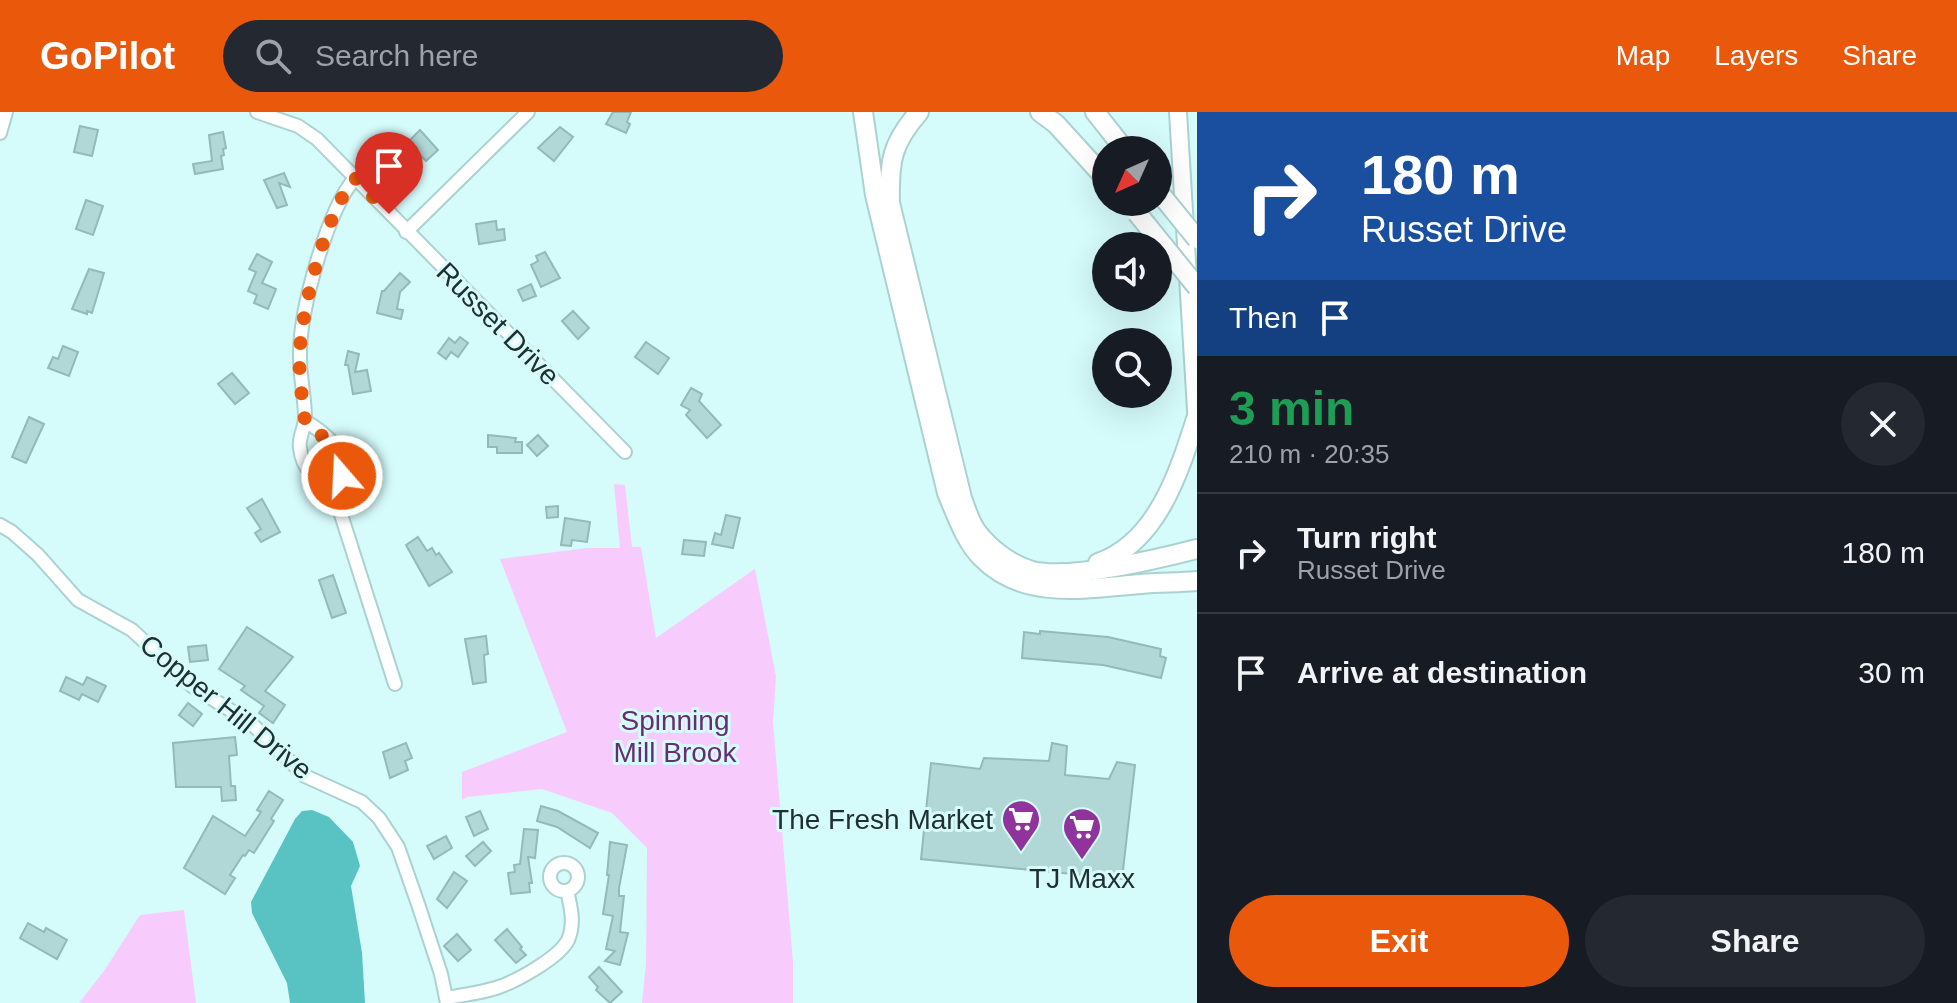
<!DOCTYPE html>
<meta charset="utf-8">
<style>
:root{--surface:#171b24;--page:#242831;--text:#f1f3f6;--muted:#9ea1a6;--line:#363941;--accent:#ea580c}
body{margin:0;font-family:Arial,sans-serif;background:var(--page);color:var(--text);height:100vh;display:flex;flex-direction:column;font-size:30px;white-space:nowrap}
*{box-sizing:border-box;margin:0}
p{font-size:26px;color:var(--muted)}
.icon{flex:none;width:44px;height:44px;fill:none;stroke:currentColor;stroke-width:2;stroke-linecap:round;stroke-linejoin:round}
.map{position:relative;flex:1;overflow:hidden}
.panel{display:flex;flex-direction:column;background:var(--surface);width:760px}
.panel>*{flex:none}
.top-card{background:#1a4fa0;color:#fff;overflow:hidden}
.needle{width:52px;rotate:225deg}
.tools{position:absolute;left:1092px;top:24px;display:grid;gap:16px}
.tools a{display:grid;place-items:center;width:80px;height:80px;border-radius:50%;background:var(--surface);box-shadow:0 8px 32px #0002;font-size:40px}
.pin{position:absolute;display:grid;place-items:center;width:68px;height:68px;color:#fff;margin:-82px -34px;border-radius:50% 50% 50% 0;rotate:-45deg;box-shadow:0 0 8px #0007}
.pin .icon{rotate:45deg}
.me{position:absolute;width:88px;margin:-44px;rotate:341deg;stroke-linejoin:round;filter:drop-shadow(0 0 6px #0008)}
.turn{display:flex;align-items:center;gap:28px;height:168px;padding:0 32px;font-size:36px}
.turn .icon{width:104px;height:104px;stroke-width:2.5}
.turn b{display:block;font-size:56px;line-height:68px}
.then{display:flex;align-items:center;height:76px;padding:0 32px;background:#0003;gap:16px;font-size:30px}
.round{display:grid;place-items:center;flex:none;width:84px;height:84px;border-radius:42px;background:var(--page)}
.headline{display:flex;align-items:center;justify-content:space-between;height:136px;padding:0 32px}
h1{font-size:48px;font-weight:700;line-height:60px;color:#1e9e55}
.action{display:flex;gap:16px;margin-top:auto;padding:16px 32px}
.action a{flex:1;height:92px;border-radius:48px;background:var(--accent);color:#fff;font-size:32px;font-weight:700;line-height:92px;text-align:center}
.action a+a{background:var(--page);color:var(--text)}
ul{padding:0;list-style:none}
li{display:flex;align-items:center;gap:24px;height:120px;padding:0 32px;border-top:2px solid var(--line)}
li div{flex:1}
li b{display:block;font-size:30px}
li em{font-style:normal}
header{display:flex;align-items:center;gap:48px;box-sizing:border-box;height:112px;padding:0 40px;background:var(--accent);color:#fff}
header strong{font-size:38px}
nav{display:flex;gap:44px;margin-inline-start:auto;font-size:28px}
.search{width:560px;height:72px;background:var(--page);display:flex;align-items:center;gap:20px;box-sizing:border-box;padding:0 28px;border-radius:44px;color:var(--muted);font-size:30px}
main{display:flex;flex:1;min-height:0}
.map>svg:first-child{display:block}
</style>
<header>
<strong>GoPilot</strong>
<div class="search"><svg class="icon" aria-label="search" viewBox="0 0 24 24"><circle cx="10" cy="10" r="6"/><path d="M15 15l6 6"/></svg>Search here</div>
<nav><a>Map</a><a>Layers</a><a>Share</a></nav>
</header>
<main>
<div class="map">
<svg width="1197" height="891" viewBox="0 0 1197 891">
<rect width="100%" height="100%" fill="#d6fbfb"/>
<g fill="#f7ccfc">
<path d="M614 372 625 373 632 435H641L656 526 755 457 776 564 773 610 793 850V891H642L646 852 647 736 612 701 542 677 467 685 462 688V660L567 620 500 447 587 436H620Z"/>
<path d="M184 798 196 891H79L104 859 140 803Z"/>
</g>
<path fill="#59c2c2" d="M312 698 329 705 353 730 360 754 351 774 362 841 365 891H290L287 871 252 801 251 790 295 707 302 699Z"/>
<g fill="#b2d7d7" stroke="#95b9b9" stroke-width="2">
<path d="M613 0H631L627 10 630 12 626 21 606 12Z"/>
<path d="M80 14 98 18 92 44 74 40Z"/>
<path d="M560 15 573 25 554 49 538 36Z"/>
<path d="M420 18 438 38 426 49 408 30Z"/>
<path d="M223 20 226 36 223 37 224 43 221 44 223 57 195 62 193 52 212 49 209 23Z"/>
<path d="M284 61 290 75 279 71 287 93 277 96 264 68Z"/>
<path d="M86 88 103 94 93 123 76 117Z"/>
<path d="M496 109 497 118 504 117 505 128 479 132 476 112Z"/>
<path d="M545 140 560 166 541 175 531 153 538 149 536 144Z"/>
<path d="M257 142 272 150 262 171 276 177 268 197 254 191 257 183 248 179 256 160 249 157Z"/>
<path d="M89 157 104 161 92 201 87 199V202L72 197Z"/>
<path d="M400 161 410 170 400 180 397 197 403 198 401 207 377 201 382 179H384Z"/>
<path d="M531 172 536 184 523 189 518 178Z"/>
<path d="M573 199 589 216 578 227 562 209Z"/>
<path d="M460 225 468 231 458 245 451 240 446 247 438 241 449 226 455 231Z"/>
<path d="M646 230 669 246 658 262 635 245Z"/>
<path d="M63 234 78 240 69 264 48 256 53 245 58 247Z"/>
<path d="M348 239 359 242 355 260 367 258 371 279 353 282 348 253H345Z"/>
<path d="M232 261 249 281 235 292 218 272Z"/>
<path d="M691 276 702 282 699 289 721 313 707 326 686 303 690 298 681 293Z"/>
<path d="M29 305 44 312 26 351 12 345Z"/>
<path d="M488 323 516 326 515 330H522V341H497V335H488Z"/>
<path d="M538 323 548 334 537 344 527 333Z"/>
<path d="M262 387 280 420 261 430 255 421 261 417 247 396Z"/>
<path d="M558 394V405L547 406 546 395Z"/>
<path d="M726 403 740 406 733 436 712 432 715 421 721 423Z"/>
<path d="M565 406 590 410 587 430 572 428 571 434 561 433Z"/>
<path d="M418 425 427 439 432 436 436 443 439 441 452 460 429 474 406 433Z"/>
<path d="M684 428 706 430 704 444 682 442Z"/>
<path d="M333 463 346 501 332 506 319 468Z"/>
<path d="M247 515 293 545 265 579 285 593 273 611 259 601 264 594 241 578 245 574 219 557Z"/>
<path d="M1040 519 1108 525 1161 537 1160 544 1166 546 1161 566 1103 553 1022 546 1024 520 1040 522Z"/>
<path d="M486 524 488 542 484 543 486 570 473 572 465 527Z"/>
<path d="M206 533 208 548 190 550 188 535Z"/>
<path d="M66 565 83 573 87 565 106 574 98 590 82 582 79 588 60 579Z"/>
<path d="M188 591 202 602 193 614 179 603Z"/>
<path d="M235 625 237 643 229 644 231 674H235L236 688 222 689 221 675H176L173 631Z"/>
<path d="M406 631 412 646 405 649 408 658 390 666 383 640Z"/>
<path d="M1052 631 1067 634 1065 663 1109 667 1117 650 1135 653 1122 767 921 747 931 651 980 657 984 646 1049 649Z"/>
<path d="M269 679 283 688 271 707 274 709 254 741 249 738 245 744 243 743 230 763 235 766 225 782 184 756 213 704 245 724 261 700 257 698Z"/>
<path d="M541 694 558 699 598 721 590 736 557 715 537 709Z"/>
<path d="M480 699 488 717 474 724 466 705Z"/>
<path d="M524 717 538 718 535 746 528 745 532 771H529L530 780 511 782 508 761 515 760 514 753 520 752Z"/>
<path d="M446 724 452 736 434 747 427 734Z"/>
<path d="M483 730 491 739 475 754 466 744Z"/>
<path d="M610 730 627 733 619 776V784H624L620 820 628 821 620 853 605 849 615 839 606 837 613 804 603 802 609 763H607Z"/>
<path d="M454 760 467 769 447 796 437 787Z"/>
<path d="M28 811 44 820 46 816 67 828 57 847 20 826Z"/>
<path d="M507 817 522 835 520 837 526 843 516 851 495 828Z"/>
<path d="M457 822 471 838 458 849 444 834Z"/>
<path d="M599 855 622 880 610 891 596 878 598 875 589 865Z"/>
</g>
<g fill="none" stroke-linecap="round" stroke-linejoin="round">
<g stroke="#acd1d1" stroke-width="16">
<g id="minor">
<path d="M257 0 298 14 317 27 625 340"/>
<path d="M0 21 6 0"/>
<path d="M406 120 528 0"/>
<path d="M305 309C322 319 345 337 346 359L335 371C315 372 302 355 300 336 298 326 305 316 305 306 305 284 299 262 300 239 301 195 327 99 355 66"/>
<path d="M331 371 395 572"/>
<path d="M0 413 12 420 38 443 78 488 132 518 192 574 252 612 305 664 362 690 379 706 398 735 418 792 441 862 447 891"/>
<circle cx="564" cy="765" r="14"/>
<path d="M446 886C463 883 480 881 496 876 515 870 559 846 568 828 575 812 571 795 567 779"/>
</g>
</g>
<g stroke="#acd1d1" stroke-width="20">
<path id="major" d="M1178 0 1197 314"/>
</g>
<g stroke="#acd1d1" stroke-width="22">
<g id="highway">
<path d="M863 0 875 83 947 381C957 404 965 429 982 446 1024 489 1088 476 1141 472 1160 470 1178 471 1197 469"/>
<path d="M919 0C891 32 889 50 890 91L962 386C966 397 970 411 977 420 990 437 1011 453 1032 459 1070 468 1158 447 1197 437"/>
<path d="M1040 0 1056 12 1106 67"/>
<path d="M1095 0 1125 38"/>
<path d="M1098 451C1157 431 1179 360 1196 307"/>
</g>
</g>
<use href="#minor" stroke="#fff" stroke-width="12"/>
<use href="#major" stroke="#fff" stroke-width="16"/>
<use href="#highway" stroke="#fff" stroke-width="18"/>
<g stroke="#acd1d1" stroke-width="22" stroke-linecap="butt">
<g id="highway-bridge">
<path d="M1158 79 1197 127"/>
<path d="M1137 101 1197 175"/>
</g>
</g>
<use href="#highway-bridge" stroke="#fff" stroke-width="18"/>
</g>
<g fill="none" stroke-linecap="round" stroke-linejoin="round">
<path stroke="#ea580c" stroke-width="14" stroke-dasharray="0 25.2" d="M342 364 346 353 339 339 305 309C302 285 298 260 300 235 304 189 326 101 355 66L389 102"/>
</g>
<defs>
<g id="supermarket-pin" transform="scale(2)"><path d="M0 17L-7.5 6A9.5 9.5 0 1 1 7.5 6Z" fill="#90339d" stroke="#d6fbfb"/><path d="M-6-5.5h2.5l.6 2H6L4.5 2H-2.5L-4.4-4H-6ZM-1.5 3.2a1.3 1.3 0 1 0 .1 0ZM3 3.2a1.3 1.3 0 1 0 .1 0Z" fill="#fff"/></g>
</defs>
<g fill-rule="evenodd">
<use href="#supermarket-pin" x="1021" y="707"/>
<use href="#supermarket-pin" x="1082" y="715"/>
</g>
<g text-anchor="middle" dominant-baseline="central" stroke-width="6" stroke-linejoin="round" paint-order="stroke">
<g font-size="28" fill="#202f2f" stroke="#d6fbfb">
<text transform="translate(498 212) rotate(45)">Russet Drive</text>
<text transform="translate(226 595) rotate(39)">Copper Hill Drive</text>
</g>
<g font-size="28" fill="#682c70" stroke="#d6fbfb">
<text x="675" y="608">Spinning<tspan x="675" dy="32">Mill Brook</tspan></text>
</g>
<g font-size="28" fill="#202f2f" stroke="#d6fbfb" text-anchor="end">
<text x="993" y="707">The Fresh Market</text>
<text x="1082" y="766" text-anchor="middle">TJ Maxx</text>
</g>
</g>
</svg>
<div class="tools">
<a><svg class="needle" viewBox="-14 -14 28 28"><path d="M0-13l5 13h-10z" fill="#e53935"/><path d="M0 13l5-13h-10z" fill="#9ea1a6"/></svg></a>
<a><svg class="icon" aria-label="sound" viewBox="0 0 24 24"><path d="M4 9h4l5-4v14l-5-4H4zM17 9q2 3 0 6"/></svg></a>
<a><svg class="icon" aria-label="search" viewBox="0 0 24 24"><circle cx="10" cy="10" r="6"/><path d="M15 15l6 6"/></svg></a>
</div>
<div class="pin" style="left:389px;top:102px;background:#d93025"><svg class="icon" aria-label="arrive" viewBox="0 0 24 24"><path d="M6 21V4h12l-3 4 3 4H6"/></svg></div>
<svg class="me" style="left:342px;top:364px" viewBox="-20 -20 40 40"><circle r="17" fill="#ea580c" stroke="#fff" stroke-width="3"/><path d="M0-11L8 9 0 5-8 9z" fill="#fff"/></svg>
</div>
<section class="panel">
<div class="top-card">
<div class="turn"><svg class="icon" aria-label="right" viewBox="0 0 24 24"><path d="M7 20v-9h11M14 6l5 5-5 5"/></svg><div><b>180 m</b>Russet Drive</div></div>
<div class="then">Then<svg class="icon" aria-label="arrive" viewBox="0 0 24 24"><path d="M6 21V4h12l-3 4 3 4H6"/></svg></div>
</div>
<div class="headline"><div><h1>3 min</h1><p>210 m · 20:35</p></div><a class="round"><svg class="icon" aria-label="close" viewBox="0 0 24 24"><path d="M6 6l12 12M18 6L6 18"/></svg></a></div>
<ul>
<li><svg class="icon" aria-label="right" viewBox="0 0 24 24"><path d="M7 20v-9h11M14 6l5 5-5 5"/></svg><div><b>Turn right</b><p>Russet Drive</p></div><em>180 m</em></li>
<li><svg class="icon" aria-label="arrive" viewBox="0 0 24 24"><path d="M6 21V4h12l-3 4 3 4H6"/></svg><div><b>Arrive at destination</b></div><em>30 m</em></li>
</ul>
<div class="action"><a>Exit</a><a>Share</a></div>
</section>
</main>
